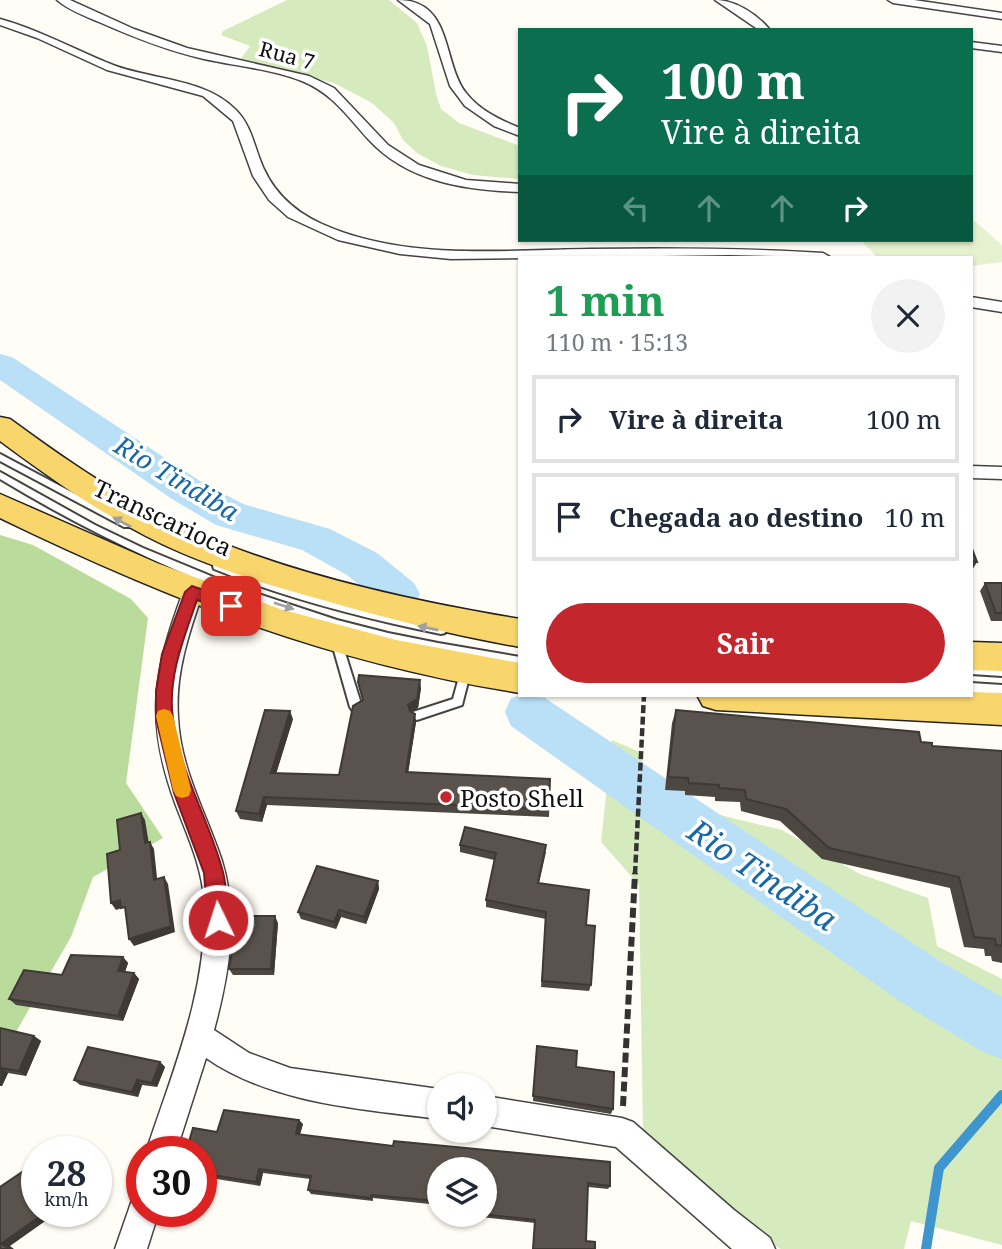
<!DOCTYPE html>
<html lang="pt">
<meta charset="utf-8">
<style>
:root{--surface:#fff;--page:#f2f2f3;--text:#1f2937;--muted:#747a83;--line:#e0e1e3;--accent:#c4262e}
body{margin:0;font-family:"Noto Serif",serif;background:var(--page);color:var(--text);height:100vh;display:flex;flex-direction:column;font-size:26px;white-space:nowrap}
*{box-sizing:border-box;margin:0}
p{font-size:23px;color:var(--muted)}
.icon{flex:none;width:38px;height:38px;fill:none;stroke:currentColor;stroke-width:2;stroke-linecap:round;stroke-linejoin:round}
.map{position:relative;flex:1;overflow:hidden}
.sheet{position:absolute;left:518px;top:256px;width:455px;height:441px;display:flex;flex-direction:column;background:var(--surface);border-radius:0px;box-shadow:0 2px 5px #0004}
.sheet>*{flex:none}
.guide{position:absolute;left:518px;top:28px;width:455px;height:214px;border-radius:0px;box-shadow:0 2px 5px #0004;background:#0b6e4f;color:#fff;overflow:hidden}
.buttons{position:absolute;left:427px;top:1073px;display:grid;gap:14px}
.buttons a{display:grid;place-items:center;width:70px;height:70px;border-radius:50%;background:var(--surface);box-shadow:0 2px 5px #0004;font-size:35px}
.speed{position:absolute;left:21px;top:1136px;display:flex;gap:14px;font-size:35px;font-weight:700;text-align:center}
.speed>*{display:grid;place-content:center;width:91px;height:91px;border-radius:50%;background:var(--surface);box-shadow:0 2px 5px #0004;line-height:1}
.speed small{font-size:18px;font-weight:400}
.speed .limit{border:10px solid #d22;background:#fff;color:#111}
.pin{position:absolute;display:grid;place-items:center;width:60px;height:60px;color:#fff;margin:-30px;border-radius:14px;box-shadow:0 4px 10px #0006}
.me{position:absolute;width:77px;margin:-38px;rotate:356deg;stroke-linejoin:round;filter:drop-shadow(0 0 5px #0008)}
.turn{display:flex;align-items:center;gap:24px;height:147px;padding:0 28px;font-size:32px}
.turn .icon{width:91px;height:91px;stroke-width:2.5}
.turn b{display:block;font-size:49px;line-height:60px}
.lanes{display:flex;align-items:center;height:66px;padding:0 28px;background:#0003;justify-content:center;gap:35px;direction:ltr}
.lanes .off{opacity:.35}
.round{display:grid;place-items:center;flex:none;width:74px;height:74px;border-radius:37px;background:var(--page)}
.summary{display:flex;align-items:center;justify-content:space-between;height:119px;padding:0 28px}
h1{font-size:42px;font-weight:700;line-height:52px;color:#1e9e55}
.button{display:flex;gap:14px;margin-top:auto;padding:14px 28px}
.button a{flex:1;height:80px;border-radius:42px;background:var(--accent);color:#fff;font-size:28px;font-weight:700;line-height:80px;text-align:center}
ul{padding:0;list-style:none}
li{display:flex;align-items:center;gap:21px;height:88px;margin:0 14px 10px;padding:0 14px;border:4px solid var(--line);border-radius:0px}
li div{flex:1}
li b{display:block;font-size:26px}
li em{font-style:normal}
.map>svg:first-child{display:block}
</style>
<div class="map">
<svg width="1002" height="1249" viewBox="0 0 1002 1249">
<rect width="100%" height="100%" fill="#fffdf5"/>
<g fill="#d5ebbd">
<path d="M287 0H389L417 23 427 46 436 94 441 109 459 123 520 146V179L473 175 441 166 417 153 403 140 394 123 372 103 334 83 240 60 250 46 221 35 223 31Z"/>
<path d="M612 740 642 753V776L687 807 782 830 860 874 928 898 937 946 1002 979V1245L911 1221 904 1249H781L745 1230 643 1133 639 885 601 842Z"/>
</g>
<path fill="#b9dc9c" d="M0 535 33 545 131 599 148 618 126 783 163 838 93 877 71 937 6 1049 0 1084Z"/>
<path fill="#e6f2cf" d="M971 218 1002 245V262L971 266V257H877L861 240H971Z"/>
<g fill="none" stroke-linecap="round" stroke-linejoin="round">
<path stroke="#3f96cf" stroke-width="10" d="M926 1249 939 1168 1002 1095"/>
<g fill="#b9e0f7" fill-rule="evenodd">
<path d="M0 354 12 357 200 481 243 504 330 529 377 553 414 583 420 594 414 605 399 610 384 605 347 575 302 550 216 525 172 499 0 380Z"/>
<path d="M521 695 545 698 941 962 1002 997V1059L981 1051 901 1002 511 726 505 712 511 698Z"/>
</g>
<g stroke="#444" stroke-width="4">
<g id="lane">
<path d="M0 454 130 523 132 525 130 527H124L0 461Z"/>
<path d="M0 472 95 525 143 548 240 588 337 620 388 633 438 643 520 657V665C481 659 442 654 404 645 260 612 126 555 0 479Z"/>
<path d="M218 562 276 584 328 600 441 626 445 627 446 630 445 633 441 634C363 618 288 599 214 569L213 566 214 563Z"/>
<path d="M336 636 340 637 341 640 362 707 360 710 356 712 352 710 350 707 331 640 332 637Z"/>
<path d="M466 666 470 667 471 670 462 705 417 720 413 718 411 715 413 712 453 699 461 670 462 667Z"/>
<path d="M971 666 1002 668V676L971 674Z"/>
<path d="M971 683 1002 685V695L971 693Z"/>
</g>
</g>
<g stroke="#444" stroke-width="3">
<g id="street">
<path d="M57 0H70L134 29 187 48 309 76 334 88 388 145 419 165 466 180 520 184V192C465 190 408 182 369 140 348 117 332 93 302 81 271 69 236 66 204 59 168 51 133 37 99 22 85 16 68 10 57 0Z"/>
<path d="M398 0C453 0 442 62 466 93 479 110 500 120 520 128V136L494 126 465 106 450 86 430 24Z"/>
<path d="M715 0C735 0 757 14 770 30H759Z"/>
<path d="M888 0H914L1002 13V19L893 3Z"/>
<path d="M0 19C40 30 75 50 113 65 152 80 205 78 236 110 249 123 253 140 259 157 270 189 291 210 322 224 405 261 502 250 590 249 668 248 745 248 823 253L830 257 729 255 451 259 400 254 338 240 288 217 269 200 253 176 233 121 203 96 107 70 37 38 0 25Z"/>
<path d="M971 42 1002 46V52L971 48Z"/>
<path d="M971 297 1002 302V312L971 307Z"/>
<path d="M971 466 1002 467V479L971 478Z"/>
<path d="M193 584 200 587 203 592C189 633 175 673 178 717 180 768 206 813 222 861 239 916 229 975 214 1030L249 1053 290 1068 439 1089V1119C361 1109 273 1104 206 1058L176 1152H146C173 1070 209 987 204 900 202 866 187 835 175 803 145 721 153 673 183 592L186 587Z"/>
<path d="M485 1096 622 1118 633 1122 734 1210 770 1238 775 1249H732L616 1147 485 1126Z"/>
<path d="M142 1196V1211H159L147 1249H115L132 1200Z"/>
</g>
</g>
<g stroke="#222" stroke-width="3">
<g id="primary">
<path d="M0 417 10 419C66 460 123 500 187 528 287 574 411 601 520 619V647C453 635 388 619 323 600 268 585 213 568 162 544 104 516 51 479 0 441Z"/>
<path d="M0 494 157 563 280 609 396 640 520 663V693C328 662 174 602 0 518Z"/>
<path d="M971 642 1002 643V671L971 670Z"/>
<path d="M971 692 1002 693V725L716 710 703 706 697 695H971Z"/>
</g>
</g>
<path stroke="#333" stroke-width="4.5" stroke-dasharray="8 3.5" stroke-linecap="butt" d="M635 874 644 695"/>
<path stroke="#333" stroke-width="6" stroke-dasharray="10 4.5" stroke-linecap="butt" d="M623 1106 635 873"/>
<use href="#lane" fill="#fff" fill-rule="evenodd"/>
<use href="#street" fill="#fff" fill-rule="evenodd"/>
<use href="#primary" fill="#f9d66b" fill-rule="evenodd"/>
</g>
<g fill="#4d4742">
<path d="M971 546 977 562 971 572Z"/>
<path d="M985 583H1002V621H991L980 591Z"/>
<path d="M421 688 418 708 411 712 416 722 408 773 550 779 549 817 267 805 262 822 240 819 236 811 293 719 276 773 339 775 362 700Z"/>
<path d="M676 710 921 742 932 746 1002 751V963L992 961 991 956H985L984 949 964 947 950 888 822 859 780 821 741 811 740 802 715 801V797L685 795V791L665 790 672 723Z"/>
<path d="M460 845 546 852 539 883 586 925 591 985 589 991 541 987 546 919 486 907V900L494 860 460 852Z"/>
<path d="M378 881 379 889 366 924 341 917 336 929 301 919 298 912Z"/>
<path d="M278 923 274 975H233L229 969Z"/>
<path d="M123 957 128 963 125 972 134 973 139 979 123 1021 16 1005 9 999 62 975Z"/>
<path d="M0 1028 34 1036 41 1041 26 1076 8 1073 2 1086H0Z"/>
<path d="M537 1046 576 1067 613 1109 611 1114 533 1101Z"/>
<path d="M160 1062 165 1067 157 1087 142 1085 138 1097 80 1085 74 1080Z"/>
<path d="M303 1124 300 1134 610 1186 608 1189 588 1187 586 1241 595 1249 535 1223 481 1217 485 1169H439V1205L373 1198V1201L311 1194 308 1190 310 1179 263 1173 260 1186 210 1178 205 1174 206 1171H201V1152L217 1132Z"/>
</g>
<g fill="#3f3936">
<path d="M420 680 421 688 418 708 409 714 408 705Z"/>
<path d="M290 711 293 719 274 781 271 773Z"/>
<path d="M415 714 416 722 407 780 406 772Z"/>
<path d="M264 797 267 805 262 822 259 814Z"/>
<path d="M141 813 145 820 150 850 145 843Z"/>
<path d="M150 842 154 849 158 887 154 880Z"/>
<path d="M164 877 168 884 175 932 134 946 129 939Z"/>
<path d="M378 881 379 889 366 924 364 917Z"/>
<path d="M120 900 125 907 116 910 111 903Z"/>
<path d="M339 910 341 917 336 929 334 922Z"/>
<path d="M275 916 278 923 274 975 271 969Z"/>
<path d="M123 957 128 963 123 977 118 971Z"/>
<path d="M134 973 139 979 123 1021 118 1016Z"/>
<path d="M34 1036 41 1041 26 1076 19 1071Z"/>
<path d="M160 1062 165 1067 157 1087 152 1083Z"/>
<path d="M1 1068 8 1073 2 1086 0 1085Z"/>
<path d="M137 1080 142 1085 138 1097 132 1092Z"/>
<path d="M299 1120 303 1124 299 1138 296 1134Z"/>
<path d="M65 1142 72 1146 74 1152H69Z"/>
<path d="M259 1169 263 1173 260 1186 256 1182Z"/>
<path d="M42 1211H48L51 1217 10 1246 14 1249H10L0 1243V1241Z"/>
</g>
<g fill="#5a524d" stroke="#3f3936" stroke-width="2">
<path d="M971 546 977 562 971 561Z"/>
<path d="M985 583H1002V613H996Z"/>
<path d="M359 675 420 680 417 699 408 705 410 711 415 714 406 772 550 779 549 809 264 797 259 814 236 811 265 710 290 711 271 773 339 775 353 706 363 700 358 682Z"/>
<path d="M676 710 919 732 921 742 932 743V746L1002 751V946L996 945 995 939 974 937 959 877 829 848 786 809 746 799 745 790 719 788V785L689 783 688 778 668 777Z"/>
<path d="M141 813 145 843 150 842 154 880 164 877 171 926 129 939 125 907 121 908 120 900 111 903 107 854 120 850 117 820Z"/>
<path d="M465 827 546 845 538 883 589 890 586 925 595 926 591 985 542 981 546 912 486 900 496 853 460 845Z"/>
<path d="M317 866 378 881 364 917 339 910 334 922 298 912Z"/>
<path d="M238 916H275L271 969H229Z"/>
<path d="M71 955 123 957 118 971 134 973 118 1016 9 999 24 970 62 975Z"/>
<path d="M0 1028 34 1036 19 1071 1 1068 0 1070Z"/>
<path d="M537 1046 577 1051 576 1067 614 1072 613 1109 533 1096Z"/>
<path d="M88 1047 160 1062 152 1083 137 1080 132 1092 74 1080Z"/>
<path d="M224 1110 299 1120 296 1134 393 1146 394 1141 610 1162V1186L588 1183 586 1241 595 1242V1249H533L535 1220 482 1214H485V1169H439V1201L371 1195V1198L308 1190 311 1176 259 1169 256 1182 205 1174 207 1168 201 1167V1152H186L193 1128 217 1132Z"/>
<path d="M65 1142 69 1152H52Z"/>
<path d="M37 1162V1211H42L43 1214 1 1244 0 1240V1187Z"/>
<path d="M0 1243 10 1249H0Z"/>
</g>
<defs><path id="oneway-solid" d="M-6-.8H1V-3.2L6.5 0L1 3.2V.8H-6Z" transform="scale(1.75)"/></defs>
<g fill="#a0a0a0">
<use href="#oneway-solid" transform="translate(122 522) rotate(-152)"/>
<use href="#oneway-solid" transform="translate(284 606) rotate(18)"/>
<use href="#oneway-solid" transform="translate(428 628) rotate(-169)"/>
</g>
<path fill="#c4262e" stroke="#7f191e" stroke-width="2" d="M192 586 237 602 239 606 231 612 197 600C184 638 167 678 173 719 180 773 209 820 223 872 227 887 226 905 228 920L225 927 218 930 211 927 208 920 204 873 174 793 156 719V691L162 654 185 592Z"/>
<path fill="#f59e0b" d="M164 709 170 711 173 716 191 790 189 796 182 798 176 796 173 790 156 716 158 711Z"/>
<circle fill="#c4262e" stroke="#fff" stroke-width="2.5" cx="446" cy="797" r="7"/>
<g text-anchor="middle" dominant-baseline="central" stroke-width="7" stroke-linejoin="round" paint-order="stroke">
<g font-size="21" fill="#111" stroke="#fff">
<text transform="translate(287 55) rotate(15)">Rua 7</text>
</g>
<g font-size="24" fill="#111" stroke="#fff">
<text transform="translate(163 517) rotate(25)">Transcarioca</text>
</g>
<g font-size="24" fill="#111" stroke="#fff" text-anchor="start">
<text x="460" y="797">Posto Shell</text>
</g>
<g font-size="26" font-style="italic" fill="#1768a6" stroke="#fff">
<text transform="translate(177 478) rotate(31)">Rio Tindiba</text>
</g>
<g font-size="32" font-style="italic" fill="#1768a6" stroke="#fff">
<text transform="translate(763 874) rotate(34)">Rio Tindiba</text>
</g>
</g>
</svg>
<div class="buttons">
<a><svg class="icon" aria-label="sound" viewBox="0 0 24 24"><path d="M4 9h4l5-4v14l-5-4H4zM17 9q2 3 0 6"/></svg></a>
<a><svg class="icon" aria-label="layers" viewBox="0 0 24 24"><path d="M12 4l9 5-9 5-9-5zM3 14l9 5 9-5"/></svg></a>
</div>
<div class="speed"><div>28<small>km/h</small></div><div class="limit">30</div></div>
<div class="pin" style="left:231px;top:606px;background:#d93025"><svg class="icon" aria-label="arrive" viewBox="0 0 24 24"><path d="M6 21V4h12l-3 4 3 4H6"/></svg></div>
<svg class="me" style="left:218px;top:920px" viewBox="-20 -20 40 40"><circle r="17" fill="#c4262e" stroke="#fff" stroke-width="3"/><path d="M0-11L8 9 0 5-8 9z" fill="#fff"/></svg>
<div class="guide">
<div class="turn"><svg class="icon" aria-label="right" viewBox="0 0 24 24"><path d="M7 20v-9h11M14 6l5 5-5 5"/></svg><div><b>100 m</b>Vire à direita</div></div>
<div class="lanes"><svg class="icon off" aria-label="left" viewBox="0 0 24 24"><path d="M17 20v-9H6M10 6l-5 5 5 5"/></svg><svg class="icon off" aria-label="ahead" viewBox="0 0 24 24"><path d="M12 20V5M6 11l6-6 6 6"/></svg><svg class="icon off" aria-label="ahead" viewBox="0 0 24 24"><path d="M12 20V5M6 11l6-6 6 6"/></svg><svg class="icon" aria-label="right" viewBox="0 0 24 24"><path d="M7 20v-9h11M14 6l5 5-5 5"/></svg></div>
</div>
<section class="sheet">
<div class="summary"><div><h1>1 min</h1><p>110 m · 15:13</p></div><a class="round"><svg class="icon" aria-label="close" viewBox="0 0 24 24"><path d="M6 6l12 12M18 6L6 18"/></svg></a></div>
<ul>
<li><svg class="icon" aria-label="right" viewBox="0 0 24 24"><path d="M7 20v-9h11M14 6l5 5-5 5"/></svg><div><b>Vire à direita</b></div><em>100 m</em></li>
<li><svg class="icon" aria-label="arrive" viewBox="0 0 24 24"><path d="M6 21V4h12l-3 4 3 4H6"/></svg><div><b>Chegada ao destino</b></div><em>10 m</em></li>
</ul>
<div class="button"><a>Sair</a></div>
</section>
</div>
